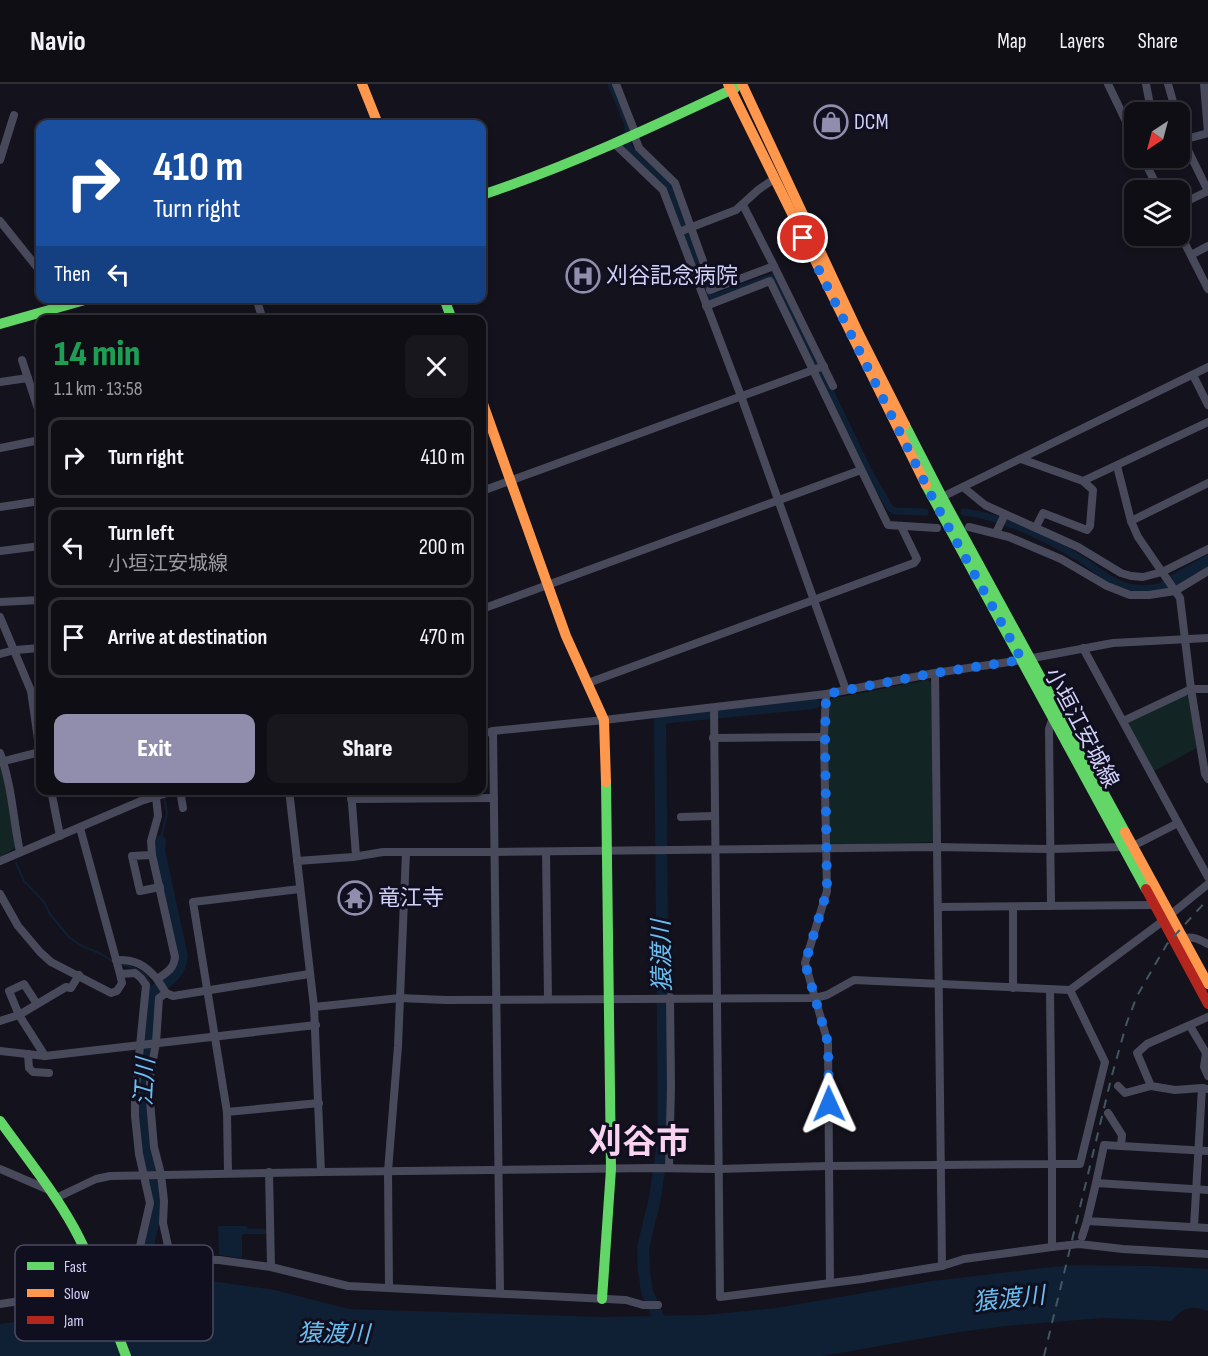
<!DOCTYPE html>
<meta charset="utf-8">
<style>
:root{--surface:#0f0e15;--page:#18171e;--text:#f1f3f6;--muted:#9b9ca0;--line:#2f2e34;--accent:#908eac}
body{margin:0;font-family:"Sofia Sans Condensed","Noto Sans JP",sans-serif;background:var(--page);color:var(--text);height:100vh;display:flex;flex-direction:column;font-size:22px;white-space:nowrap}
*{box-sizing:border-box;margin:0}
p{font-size:20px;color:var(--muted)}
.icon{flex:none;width:33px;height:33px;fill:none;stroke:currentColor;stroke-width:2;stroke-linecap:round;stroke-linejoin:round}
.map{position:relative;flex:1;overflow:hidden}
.details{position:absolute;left:36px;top:231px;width:450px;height:480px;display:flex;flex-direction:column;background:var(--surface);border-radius:12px;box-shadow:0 3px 9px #0003,0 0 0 2px var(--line)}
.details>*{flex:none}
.guide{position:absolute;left:36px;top:36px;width:450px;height:183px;border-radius:12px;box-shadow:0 3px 9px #0003,0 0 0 2px var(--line);background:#1a4fa0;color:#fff;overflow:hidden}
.needle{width:39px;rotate:216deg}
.tools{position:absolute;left:1124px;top:18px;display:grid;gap:12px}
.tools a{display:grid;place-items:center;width:66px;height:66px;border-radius:12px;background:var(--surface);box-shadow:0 3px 9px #0003,0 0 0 2px var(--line);font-size:30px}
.pin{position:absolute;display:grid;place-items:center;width:51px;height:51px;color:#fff;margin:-26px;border:3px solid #fff;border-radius:50%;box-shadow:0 2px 6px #0007}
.me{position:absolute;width:66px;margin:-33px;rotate:359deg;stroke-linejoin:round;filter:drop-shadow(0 0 4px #0008)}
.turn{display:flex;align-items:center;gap:21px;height:126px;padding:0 18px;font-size:27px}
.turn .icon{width:78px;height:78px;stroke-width:2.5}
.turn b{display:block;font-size:42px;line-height:51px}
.then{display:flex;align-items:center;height:57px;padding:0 18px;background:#0003;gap:12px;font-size:22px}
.round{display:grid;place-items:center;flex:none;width:63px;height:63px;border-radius:12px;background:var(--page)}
.head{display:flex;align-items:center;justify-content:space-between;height:102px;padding:0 18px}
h1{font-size:36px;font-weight:800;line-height:45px;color:#1e9e55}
.button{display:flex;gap:12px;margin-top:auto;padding:12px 18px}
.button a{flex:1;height:69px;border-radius:12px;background:var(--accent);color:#fff;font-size:24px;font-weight:800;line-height:69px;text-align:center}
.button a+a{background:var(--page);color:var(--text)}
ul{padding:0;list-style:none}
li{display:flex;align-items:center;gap:18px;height:81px;margin:0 12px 9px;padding:0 6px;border:3px solid var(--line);border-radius:12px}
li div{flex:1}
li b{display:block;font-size:22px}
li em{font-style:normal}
header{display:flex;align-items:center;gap:36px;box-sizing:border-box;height:84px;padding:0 30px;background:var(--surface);border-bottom:2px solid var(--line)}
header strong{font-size:28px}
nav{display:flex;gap:33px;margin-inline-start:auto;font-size:21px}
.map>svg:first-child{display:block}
</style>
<header>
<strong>Navio</strong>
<nav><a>Map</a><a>Layers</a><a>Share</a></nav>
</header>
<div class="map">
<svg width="1208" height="1272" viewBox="0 0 1208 1272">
<rect width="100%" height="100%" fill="#14121c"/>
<g fill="#122524">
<path d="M928 596 931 599 933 758 831 761 829 758 828 618 830 615Z"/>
<path d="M1186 611 1190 613 1197 664 1154 687 1128 641 1129 637Z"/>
<path d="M0 681 9 712 15 764 0 773Z"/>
</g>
<g fill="#0f2035">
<path d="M218 1142H247L248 1145H266V1150H242V1174L219 1171Z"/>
<path d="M1070 1181 1150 1182 1208 1185V1227C1189 1221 1185 1223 1171 1237L1104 1234 1005 1242 953 1249 823 1272H0V1240L115 1224 123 1225 127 1221 123 1206 138 1203 139 1198 148 1194 147 1189 158 1186 160 1192H169L174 1196H203L275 1206 349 1225 602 1233 705 1231 776 1224 932 1197Z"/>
</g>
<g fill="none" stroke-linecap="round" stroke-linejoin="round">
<g stroke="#0f2035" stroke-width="2">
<path d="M160 757 167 730 164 712"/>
<path d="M16 779 24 797 44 818 50 830 69 853 80 861 101 870 114 878"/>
<path d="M120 880C138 885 150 887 152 909"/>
</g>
<g stroke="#0f2035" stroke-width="7">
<path d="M611 0 628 41V63L669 102 712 214 775 192 868 386 890 424 894 427 925 428"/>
<path d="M964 428C1003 433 1048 455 1081 475 1095 484 1108 497 1125 502 1139 506 1152 505 1166 501"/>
</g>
<g stroke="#0f2035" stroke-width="12">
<path d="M1166 501 1208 477"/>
<path d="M160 1201C155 1192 149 1182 148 1172 146 1154 157 1136 156 1118 156 1099 148 1082 145 1064 138 1012 147 960 152 909 166 898 180 891 182 872L159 767 160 757"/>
<path d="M664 1246 647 1208 644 1187 643 1164 655 1114 664 1053 660 634 814 619"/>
</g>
<g stroke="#48495b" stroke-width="8">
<path d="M616 0 636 51"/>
<path d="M1108 0 1134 54"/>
<path d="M1146 0 1150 21 1154 28"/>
<path d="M1168 0 1176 28"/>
<path d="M1179 41 1183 56 1208 107"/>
<path d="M634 51 639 64 675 99 713 205"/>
<path d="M1179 57 1208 49 1204 0"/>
<path d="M615 60 663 106 741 312 846 606"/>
<path d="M1143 74 1159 106"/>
<path d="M0 76 14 31"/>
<path d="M1179 121 1208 107"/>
<path d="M0 137 40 187"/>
<path d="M679 148 736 126 758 106 774 95"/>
<path d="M1179 148 1208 205"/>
<path d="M1191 171 1208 162"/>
<path d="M774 182 833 302"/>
<path d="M710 206 774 182 743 121"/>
<path d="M256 214 263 236"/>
<path d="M706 222 770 197 888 441 937 444"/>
<path d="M22 276 40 331"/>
<path d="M1193 291 1208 321"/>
<path d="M0 298 28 294"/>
<path d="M0 364 40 356"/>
<path d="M1021 375 1083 397 1208 338"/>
<path d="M1117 382 1131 437"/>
<path d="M1208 399 1131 437 1138 453 1180 514 1191 605 1205 690 1208 695"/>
<path d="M963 403 985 421 1078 463 1121 489 1131 492 1143 493 1162 488 1208 465"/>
<path d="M482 407 824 282"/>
<path d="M938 415 1208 283"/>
<path d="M0 423 40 417"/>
<path d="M969 443 1009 453 1061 475 1107 502 1130 511H1149L1175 507 1208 487"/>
<path d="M1036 443 1043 429 1087 446 1090 442 1093 406 1083 397"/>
<path d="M996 449 1005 430"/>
<path d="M0 467 40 462"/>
<path d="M0 518 40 516"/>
<path d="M482 525 861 386"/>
<path d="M0 533 31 607 40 669"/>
<path d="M0 570 15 566 40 564"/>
<path d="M935 589 942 1182"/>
<path d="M588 599 914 479 917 475 901 442"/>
<path d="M826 610 824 653 827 807 805 879 828 959 830 1198"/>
<path d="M714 624 720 1213 862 1195 942 1182 964 1175 1052 1163V1080H1080L1105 978 1070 906"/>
<path d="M1123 637 1191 605H1208"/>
<path d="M493 647 500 1209"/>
<path d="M482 650 493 647 604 636 826 610 935 589 1022 576 1113 559 1208 554"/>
<path d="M713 654 824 653"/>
<path d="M0 669C12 701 13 735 20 768"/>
<path d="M0 678 40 668"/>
<path d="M51 706 60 752"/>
<path d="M180 706 183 724"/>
<path d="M289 706 314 923"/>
<path d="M351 706 356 772"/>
<path d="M156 713 158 732 151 757 152 771 175 873C174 885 166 889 157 895L166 909 159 914 156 959 150 992V1017L154 1063 161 1090 164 1117 163 1139 170 1171 173 1175 219 1176 271 1183 348 1202 626 1216 643 1221H658"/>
<path d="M351 715 494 714"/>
<path d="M681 733 714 732"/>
<path d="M1178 739 1208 793"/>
<path d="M546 768 548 915"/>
<path d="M152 771 132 772 140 807 160 803"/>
<path d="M0 777 141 717 177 706"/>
<path d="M297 777 353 773 383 768H495L937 763 1050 765 1123 763 1137 760 1178 739 1083 564"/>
<path d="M0 810 18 842 40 868 51 878 111 909 117 907 122 899 120 890"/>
<path d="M1051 822 1049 645 1053 633"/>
<path d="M938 823 1154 821"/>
<path d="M1013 823V904"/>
<path d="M1170 831 1208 800"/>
<path d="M1183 855C1192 851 1200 856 1208 860"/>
<path d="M116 876C135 875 145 881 157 895"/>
<path d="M166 909 173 912 309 890"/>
<path d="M37 920 24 900 9 907 19 931 45 972"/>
<path d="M0 937 19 931 66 903 71 904 79 891"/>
<path d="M1190 942 1206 969 1204 983 1208 992"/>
<path d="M0 967 45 972 316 941"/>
<path d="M28 970 29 984 33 988 49 989"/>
<path d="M1118 1002 1125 1009 1151 1002"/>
<path d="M1202 1004 1175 1006 1151 1002 1137 969 1147 960 1208 933"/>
<path d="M227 1028 319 1019"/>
<path d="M1108 1029 1122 1051 1121 1062"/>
<path d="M669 1084 671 1003 670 913"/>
<path d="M0 1085 49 1106"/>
<path d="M269 1088 271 1183"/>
<path d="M321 1088 654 1084 718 1085 829 1082 1052 1080 1050 906"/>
<path d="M228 1089 227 1028 193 818 300 805"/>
<path d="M1096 1099 1104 1061 1208 1067"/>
<path d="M1208 1106 1096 1099 1087 1137 1208 1144"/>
<path d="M56 1114 96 1095 110 1092 321 1088 314 923 400 914 445 916 815 914 827 911 854 896 1070 906 1163 837"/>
<path d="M1194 1143 1202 1004 1208 1005"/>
<path d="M1082 1153 1087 1137"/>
<path d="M1052 1163 1079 1160 1123 1165 1208 1170"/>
<path d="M389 1204 388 1087 398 962 406 768"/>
<path d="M0 1220 99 1205 118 1186 127 1182 138 1171 150 1119 139 1070 135 1032V1013L146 901 141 894 135 889 120 890 80 744"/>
</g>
<g stroke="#63d668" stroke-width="10">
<path d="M482 111C569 82 652 43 735 4"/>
<path d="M444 214 452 236"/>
<path d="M0 240 92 214"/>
<path d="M905 341 942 413 1125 748"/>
<path d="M926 401 1146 805"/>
<path d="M0 1037C25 1072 53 1106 74 1144 96 1184 109 1229 126 1272"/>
<path d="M602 1215 611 1085 606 698"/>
</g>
<g stroke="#ff974d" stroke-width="10">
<path d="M362 0 378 40"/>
<path d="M728 0 926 401"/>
<path d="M742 0 858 248 905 341"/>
<path d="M482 317 566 552 604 636 606 698"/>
<path d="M1125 748 1208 900"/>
</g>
<path stroke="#b3261e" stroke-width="10" d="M1146 805 1208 920"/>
<path stroke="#425762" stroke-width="2" stroke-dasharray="9 8" stroke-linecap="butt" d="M1044 1272 1112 991 1127 938 1137 912 1167 860 1208 815"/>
</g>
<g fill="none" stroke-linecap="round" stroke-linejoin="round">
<path stroke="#1a73e8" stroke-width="10" stroke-dasharray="0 18" d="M803 154 934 417 1022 576 935 589 826 610 825 653 827 807 805 879 828 959 829 1020"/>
</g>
<defs>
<g id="shop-ring" transform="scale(1.725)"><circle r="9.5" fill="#100f1f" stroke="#908eac" stroke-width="1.5"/><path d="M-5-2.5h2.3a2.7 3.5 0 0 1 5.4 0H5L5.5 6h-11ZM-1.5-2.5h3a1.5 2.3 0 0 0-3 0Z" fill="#908eac"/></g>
<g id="hospital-ring" transform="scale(1.725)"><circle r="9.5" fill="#100f1f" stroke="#908eac" stroke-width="1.5"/><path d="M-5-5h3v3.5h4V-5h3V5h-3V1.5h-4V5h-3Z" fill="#908eac"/></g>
<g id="temple-ring" transform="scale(1.725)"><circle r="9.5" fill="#100f1f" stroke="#908eac" stroke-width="1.5"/><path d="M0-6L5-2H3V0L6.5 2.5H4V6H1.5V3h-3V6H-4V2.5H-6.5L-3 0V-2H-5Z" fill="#908eac"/></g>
</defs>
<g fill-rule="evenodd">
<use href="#shop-ring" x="831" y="38"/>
<use href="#hospital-ring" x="583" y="192"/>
<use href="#temple-ring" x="355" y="814"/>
</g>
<g text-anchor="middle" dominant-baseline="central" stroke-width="6" stroke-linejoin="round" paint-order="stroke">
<g font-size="22" fill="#d2d1fa" stroke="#100f1f" text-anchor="start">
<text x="854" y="38">DCM</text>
<text x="606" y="192">刈谷記念病院</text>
<text x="378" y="814">竜江寺</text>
</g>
<g font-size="22" fill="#d2d1fa" stroke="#100f1f">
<text transform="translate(1081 644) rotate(62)">小垣江安城線</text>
</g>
<g font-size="24" font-style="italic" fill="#6abeef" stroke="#100f1f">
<text transform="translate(662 872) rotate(-91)">猿渡川</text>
<text transform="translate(145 998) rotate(-87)">江川</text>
<text transform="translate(1009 1215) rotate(-6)">猿渡川</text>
<text transform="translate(334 1250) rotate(1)">猿渡川</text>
</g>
<g font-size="34" font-weight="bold" fill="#fad3f0" stroke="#100f1f">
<text x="639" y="1058">刈谷市</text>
</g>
</g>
<rect x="15" y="1161" width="198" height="96" rx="9" fill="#100f1f" stroke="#4a4961" stroke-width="1.5"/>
<rect x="27" y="1178" width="27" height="8" fill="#63d668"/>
<rect x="27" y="1205" width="27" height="8" fill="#ff974d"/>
<rect x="27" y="1232" width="27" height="8" fill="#b3261e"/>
<g font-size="16" fill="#d2d1fa">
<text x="64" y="1188">Fast</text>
<text x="64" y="1215">Slow</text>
<text x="64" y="1242">Jam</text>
</g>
</svg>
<div class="tools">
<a><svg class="needle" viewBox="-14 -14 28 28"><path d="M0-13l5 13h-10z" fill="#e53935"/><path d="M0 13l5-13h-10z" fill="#9b9ca0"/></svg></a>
<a><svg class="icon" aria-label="layers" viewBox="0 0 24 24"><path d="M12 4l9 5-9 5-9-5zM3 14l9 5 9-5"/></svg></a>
</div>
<div class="pin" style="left:803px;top:154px;background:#d93025"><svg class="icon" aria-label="arrive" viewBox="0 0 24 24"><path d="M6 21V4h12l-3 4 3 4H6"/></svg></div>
<svg class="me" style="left:829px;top:1020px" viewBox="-20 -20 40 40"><path d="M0-17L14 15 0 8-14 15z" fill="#1a73e8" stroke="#fff" stroke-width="4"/></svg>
<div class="guide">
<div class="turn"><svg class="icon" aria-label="right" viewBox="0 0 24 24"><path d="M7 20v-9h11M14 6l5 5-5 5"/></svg><div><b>410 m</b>Turn right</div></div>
<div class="then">Then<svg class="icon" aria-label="left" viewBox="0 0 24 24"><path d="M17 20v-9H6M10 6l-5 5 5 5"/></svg></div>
</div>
<section class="details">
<div class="head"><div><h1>14 min</h1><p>1.1 km · 13:58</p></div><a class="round"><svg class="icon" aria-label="close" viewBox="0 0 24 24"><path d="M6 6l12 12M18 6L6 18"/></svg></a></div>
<ul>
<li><svg class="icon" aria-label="right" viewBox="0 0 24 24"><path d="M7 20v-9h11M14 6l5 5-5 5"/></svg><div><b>Turn right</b></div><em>410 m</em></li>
<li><svg class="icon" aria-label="left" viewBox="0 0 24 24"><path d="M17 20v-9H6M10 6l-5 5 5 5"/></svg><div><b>Turn left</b><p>小垣江安城線</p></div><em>200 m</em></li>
<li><svg class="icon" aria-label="arrive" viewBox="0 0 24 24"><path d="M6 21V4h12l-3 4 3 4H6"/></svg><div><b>Arrive at destination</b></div><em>470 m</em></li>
</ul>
<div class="button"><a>Exit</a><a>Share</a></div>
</section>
</div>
